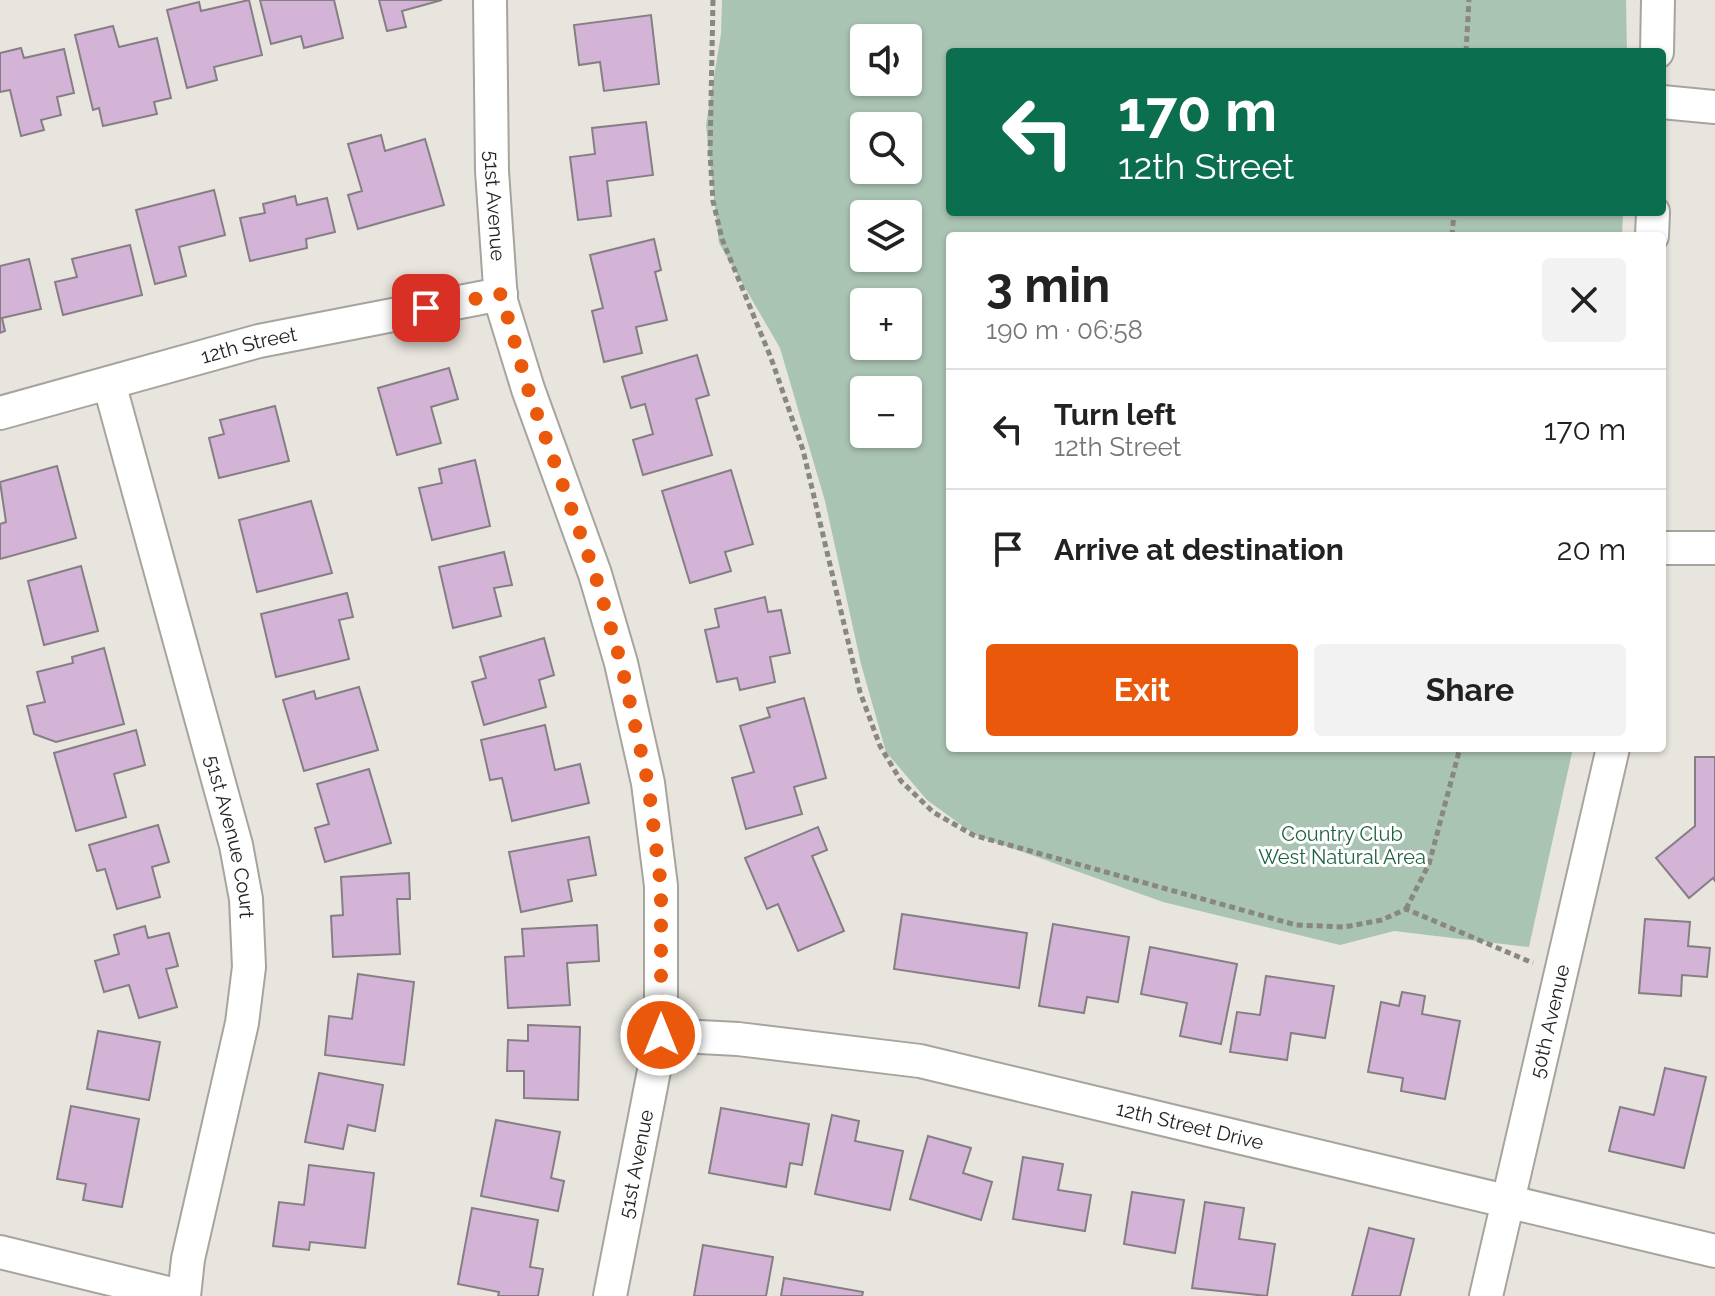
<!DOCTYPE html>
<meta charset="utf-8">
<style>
:root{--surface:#fff;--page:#f2f2f2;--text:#222;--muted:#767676;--line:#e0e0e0;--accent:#ea580c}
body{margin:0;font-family:Raleway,sans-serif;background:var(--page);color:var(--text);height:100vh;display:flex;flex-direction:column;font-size:30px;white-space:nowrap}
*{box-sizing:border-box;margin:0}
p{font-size:26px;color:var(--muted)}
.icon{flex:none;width:44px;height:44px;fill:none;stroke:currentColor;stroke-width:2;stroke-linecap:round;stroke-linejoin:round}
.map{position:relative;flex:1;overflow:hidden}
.panel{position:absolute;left:946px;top:232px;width:720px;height:520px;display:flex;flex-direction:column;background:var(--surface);border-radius:8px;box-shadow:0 2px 6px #0004}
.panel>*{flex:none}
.hud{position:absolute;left:946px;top:48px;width:720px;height:168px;border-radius:8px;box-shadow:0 2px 6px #0004;background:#0b6e4f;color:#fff;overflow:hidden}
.buttons{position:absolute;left:850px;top:24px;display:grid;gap:16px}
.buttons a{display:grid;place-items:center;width:72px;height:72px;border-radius:8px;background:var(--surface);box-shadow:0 2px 6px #0004;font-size:40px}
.pin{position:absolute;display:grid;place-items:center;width:68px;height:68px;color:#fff;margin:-34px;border-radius:16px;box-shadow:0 4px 12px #0006}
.me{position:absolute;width:88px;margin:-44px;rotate:0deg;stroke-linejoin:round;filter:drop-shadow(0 0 6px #0008)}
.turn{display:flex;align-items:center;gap:28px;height:168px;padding:0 40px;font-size:36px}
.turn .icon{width:104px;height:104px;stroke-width:2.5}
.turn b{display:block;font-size:56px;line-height:68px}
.round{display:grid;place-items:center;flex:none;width:84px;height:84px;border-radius:8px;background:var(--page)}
.overview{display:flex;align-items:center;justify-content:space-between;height:136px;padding:0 40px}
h1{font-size:48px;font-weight:700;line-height:60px}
.primary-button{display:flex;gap:16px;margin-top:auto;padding:16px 40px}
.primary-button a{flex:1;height:92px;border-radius:8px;background:var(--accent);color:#fff;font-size:32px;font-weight:700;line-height:92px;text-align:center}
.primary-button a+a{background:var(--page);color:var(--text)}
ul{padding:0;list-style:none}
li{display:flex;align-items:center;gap:24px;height:120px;padding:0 40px;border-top:2px solid var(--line)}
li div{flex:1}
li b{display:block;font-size:30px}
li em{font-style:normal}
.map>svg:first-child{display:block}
</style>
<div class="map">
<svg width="1715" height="1296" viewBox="0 0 1715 1296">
<rect width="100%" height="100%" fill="#e7e5dd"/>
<path fill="#aac4b3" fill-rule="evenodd" d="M722 0H1626L1627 52H950V212H1623L1622 236H950V748H1573L1529 947 1394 931 1340 945 1163 902 975 835 927 800 886 752 861 664 825 501 780 348 719 243 706 125 721 34ZM864 38H908V82H864ZM864 126H908V170H864ZM864 214H908V258H864ZM864 302H908V346H864ZM864 390H908V434H864Z"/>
<g fill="#d3b4d7" stroke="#857f85" stroke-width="2">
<path d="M249 0 262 55 214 67 217 80 187 88 167 10 199 2 201 11Z"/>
<path d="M260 0H334L343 38 304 48 301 36 271 44Z"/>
<path d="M379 0H442L402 11 406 27 387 31Z"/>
<path d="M651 15 659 84 604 91 600 62 579 65 574 25Z"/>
<path d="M113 26 119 47 157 38 171 98 154 102 157 114 103 126 99 108 93 110 75 35Z"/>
<path d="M21 48 24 58 64 49 74 93 57 97 61 115 41 120 44 130 21 136 10 90 0 92V53Z"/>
<path d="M646 122 653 175 607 181 611 216 578 220 570 157 595 154 592 128Z"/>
<path d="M381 135 385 151 425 139 444 205 358 229 348 195 362 191 348 144Z"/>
<path d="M214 190 225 235 179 247 186 276 155 284 136 210Z"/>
<path d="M295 196 297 205 327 198 335 232 306 239 307 248 250 261 240 218 265 213 263 204Z"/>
<path d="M654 239 661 270 655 272 667 320 636 327 642 353 604 362 592 311 603 308 590 255Z"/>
<path d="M130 245 142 295 63 315 55 282 77 277 72 259Z"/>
<path d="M29 259 41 309 2 318 5 331 0 333V266Z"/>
<path d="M697 355 709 395 696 399 712 455 643 475 633 440 653 434 645 404 631 408 622 377Z"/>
<path d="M449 368 458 399 431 407 441 443 397 455 378 388Z"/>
<path d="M275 406 289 461 219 478 209 438 224 434 220 420Z"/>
<path d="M475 460 490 526 432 540 419 488 442 483 439 469Z"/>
<path d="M57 466 76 538 0 559V524L6 522 0 482Z"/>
<path d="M731 470 753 544 725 552 731 571 690 583 662 491Z"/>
<path d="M311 501 332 573 257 592 239 520Z"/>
<path d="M504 552 512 585 494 588 501 616 453 628 439 567Z"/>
<path d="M81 566 98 631 44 645 28 581Z"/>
<path d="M347 593 353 617 339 620 349 659 276 677 261 614Z"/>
<path d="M765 597 768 612 781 610 790 653 770 657 775 682 740 690 737 678 717 682 705 630 719 627 715 609Z"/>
<path d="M544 638 554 675 539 680 546 707 484 725 472 682 486 678 480 657Z"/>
<path d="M104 648 124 724 56 742 34 734 27 706 45 702 37 672 73 663 72 657Z"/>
<path d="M359 687 378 750 304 771 283 700 314 691 316 699Z"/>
<path d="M804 698 826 778 794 787 802 814 746 829 732 778 754 772 740 726 770 717 767 708Z"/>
<path d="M545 725 555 770 580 764 589 803 512 821 502 778 490 780 481 740Z"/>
<path d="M136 730 145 765 114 774 126 817 76 831 54 753Z"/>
<path d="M1695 757H1715V881L1713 878 1689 898 1656 858 1695 826Z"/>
<path d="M369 769 391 843 325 862 315 828 329 824 317 784Z"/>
<path d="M158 825 169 862 152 867 160 897 117 909 105 869 97 871 89 845Z"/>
<path d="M818 827 827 850 812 856 844 931 798 951 778 904 767 909 745 858Z"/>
<path d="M589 837 596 875 568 880 572 901 521 912 509 852Z"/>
<path d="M409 873 410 899H397L400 954 333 957 331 916 343 915 341 877Z"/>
<path d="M902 914 1027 933 1019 988 894 969Z"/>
<path d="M1645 919 1690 922 1688 946 1710 948 1707 977 1682 975 1681 996 1639 993Z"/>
<path d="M1053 924 1129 937 1118 1002 1087 997 1084 1013 1039 1006Z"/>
<path d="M597 925 599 961 567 963 570 1005 508 1008 505 957 524 956 522 929Z"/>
<path d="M145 926 148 938 169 933 178 966 166 969 177 1007 139 1018 129 985 104 992 95 961 119 954 114 935Z"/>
<path d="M1150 947 1237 964 1221 1044 1180 1036 1187 1003 1141 994Z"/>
<path d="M358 974 414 982 404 1065 325 1055 329 1016 352 1019Z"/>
<path d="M1266 976 1334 986 1325 1038 1291 1033 1287 1060 1230 1052 1237 1012 1260 1015Z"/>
<path d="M1402 992 1425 996 1422 1014 1460 1021 1445 1099 1401 1091 1403 1078 1368 1072 1381 1002 1399 1006Z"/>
<path d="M528 1025 580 1027 578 1100 524 1098V1071H507L508 1040 528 1041Z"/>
<path d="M98 1031 160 1042 149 1100 87 1089Z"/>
<path d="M1665 1068 1706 1077 1684 1168 1609 1151 1620 1107 1654 1115Z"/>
<path d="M319 1073 383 1085 375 1131 348 1125 343 1149 305 1142Z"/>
<path d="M71 1106 139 1119 122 1207 83 1200 86 1184 57 1179Z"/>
<path d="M721 1108 809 1124 802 1165 790 1163 786 1187 709 1173Z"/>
<path d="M832 1115 859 1121 855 1141 903 1151 890 1210 815 1194Z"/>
<path d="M496 1120 560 1132 551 1178 564 1181 558 1211 481 1196Z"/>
<path d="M928 1136 971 1148 963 1173 992 1182 981 1220 910 1199Z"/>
<path d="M1023 1157 1063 1164 1058 1190 1091 1195 1085 1231 1013 1219Z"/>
<path d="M309 1165 374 1173 365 1248 310 1242 309 1250 273 1246 279 1202 304 1205Z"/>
<path d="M1132 1192 1184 1200 1175 1253 1124 1244Z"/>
<path d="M1205 1202 1244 1208 1239 1239 1275 1244 1267 1296 1192 1288Z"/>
<path d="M472 1208 538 1220 530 1267 543 1269 538 1296H498L499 1292 458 1284Z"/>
<path d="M1369 1228 1414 1239 1400 1296H1352Z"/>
<path d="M703 1245 773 1257 766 1296H694Z"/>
<path d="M784 1278 863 1292 862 1296H781Z"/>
</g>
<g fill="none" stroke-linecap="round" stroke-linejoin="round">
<g stroke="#a6a49d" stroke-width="36">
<g id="minor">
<path id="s1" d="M490 0 492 171 501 301 528 389 595 574 621 663 648 783 661 886V1035L610 1296"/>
<path d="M1657 52 1658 0"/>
<path d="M1662 102 1715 107"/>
<path d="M1652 236 1653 212"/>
<path id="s2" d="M109 383 236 845 246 899 249 967 242 1023 188 1259 184 1296"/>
<path id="s3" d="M0 413 259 341 501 294"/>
<path d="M1662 548H1715"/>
<path id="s4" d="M661 1035 738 1039 920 1061 1715 1251"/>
<path d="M0 1252 180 1296"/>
<path id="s5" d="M1486 1296 1613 748"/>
</g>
</g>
<g stroke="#888781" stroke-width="5" stroke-dasharray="6 4" stroke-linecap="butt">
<path d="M713 0 710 154 713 201 722 239 771 358 803 450 860 692 880 746 901 781 933 812 973 835 1296 925 1344 927 1382 920 1406 909 1533 963"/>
<path d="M1466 52 1469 0"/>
<path d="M1452 236 1454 212"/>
<path d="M1406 909 1429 864 1460 748"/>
</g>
<use href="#minor" stroke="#fff" stroke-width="32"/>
</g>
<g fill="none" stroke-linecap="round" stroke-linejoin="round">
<path stroke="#ea580c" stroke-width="14" stroke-dasharray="0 25.2" d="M426 308 501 294 528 389 595 574 621 663 648 783 661 886V1035"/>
</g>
<g text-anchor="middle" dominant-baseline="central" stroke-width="6" stroke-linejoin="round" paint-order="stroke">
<g font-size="20" fill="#242320" stroke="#fff">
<text stroke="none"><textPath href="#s1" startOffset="206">51st Avenue</textPath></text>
<text stroke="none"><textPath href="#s3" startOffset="258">12th Street</textPath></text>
<text stroke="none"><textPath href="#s2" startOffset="470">51st Avenue Court</textPath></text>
<text stroke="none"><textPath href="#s5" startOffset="282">50th Avenue</textPath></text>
<text stroke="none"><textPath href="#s4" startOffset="538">12th Street Drive</textPath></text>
<text transform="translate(636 1164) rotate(-79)">51st Avenue</text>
</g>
<g font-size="20" fill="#1e633f" stroke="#fff">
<text x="1342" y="834">Country Club<tspan x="1342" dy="23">West Natural Area</tspan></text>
</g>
</g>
</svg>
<div class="buttons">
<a><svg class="icon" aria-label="sound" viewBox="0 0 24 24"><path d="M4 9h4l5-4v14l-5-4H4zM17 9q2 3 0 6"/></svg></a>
<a><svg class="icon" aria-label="search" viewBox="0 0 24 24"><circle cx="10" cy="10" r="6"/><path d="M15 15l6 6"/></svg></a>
<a><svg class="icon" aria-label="layers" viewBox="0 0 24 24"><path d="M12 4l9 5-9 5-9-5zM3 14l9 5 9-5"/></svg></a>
<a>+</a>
<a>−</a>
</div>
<div class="pin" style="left:426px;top:308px;background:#d93025"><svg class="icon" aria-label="arrive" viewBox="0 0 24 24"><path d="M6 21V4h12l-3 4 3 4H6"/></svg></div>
<svg class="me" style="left:661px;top:1035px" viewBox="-20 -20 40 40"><circle r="17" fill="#ea580c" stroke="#fff" stroke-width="3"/><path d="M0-11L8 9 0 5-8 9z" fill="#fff"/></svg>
<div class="hud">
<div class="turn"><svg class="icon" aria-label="left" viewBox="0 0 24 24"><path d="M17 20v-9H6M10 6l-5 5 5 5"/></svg><div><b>170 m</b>12th Street</div></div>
</div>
<section class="panel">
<div class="overview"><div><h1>3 min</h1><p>190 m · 06:58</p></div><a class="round"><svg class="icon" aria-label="close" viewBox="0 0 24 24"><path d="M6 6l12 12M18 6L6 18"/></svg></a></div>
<ul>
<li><svg class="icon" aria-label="left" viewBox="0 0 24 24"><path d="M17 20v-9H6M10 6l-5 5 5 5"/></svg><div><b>Turn left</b><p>12th Street</p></div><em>170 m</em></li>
<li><svg class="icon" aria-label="arrive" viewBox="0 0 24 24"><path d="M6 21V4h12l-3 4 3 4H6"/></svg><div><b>Arrive at destination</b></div><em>20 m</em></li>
</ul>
<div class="primary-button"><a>Exit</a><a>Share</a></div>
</section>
</div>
